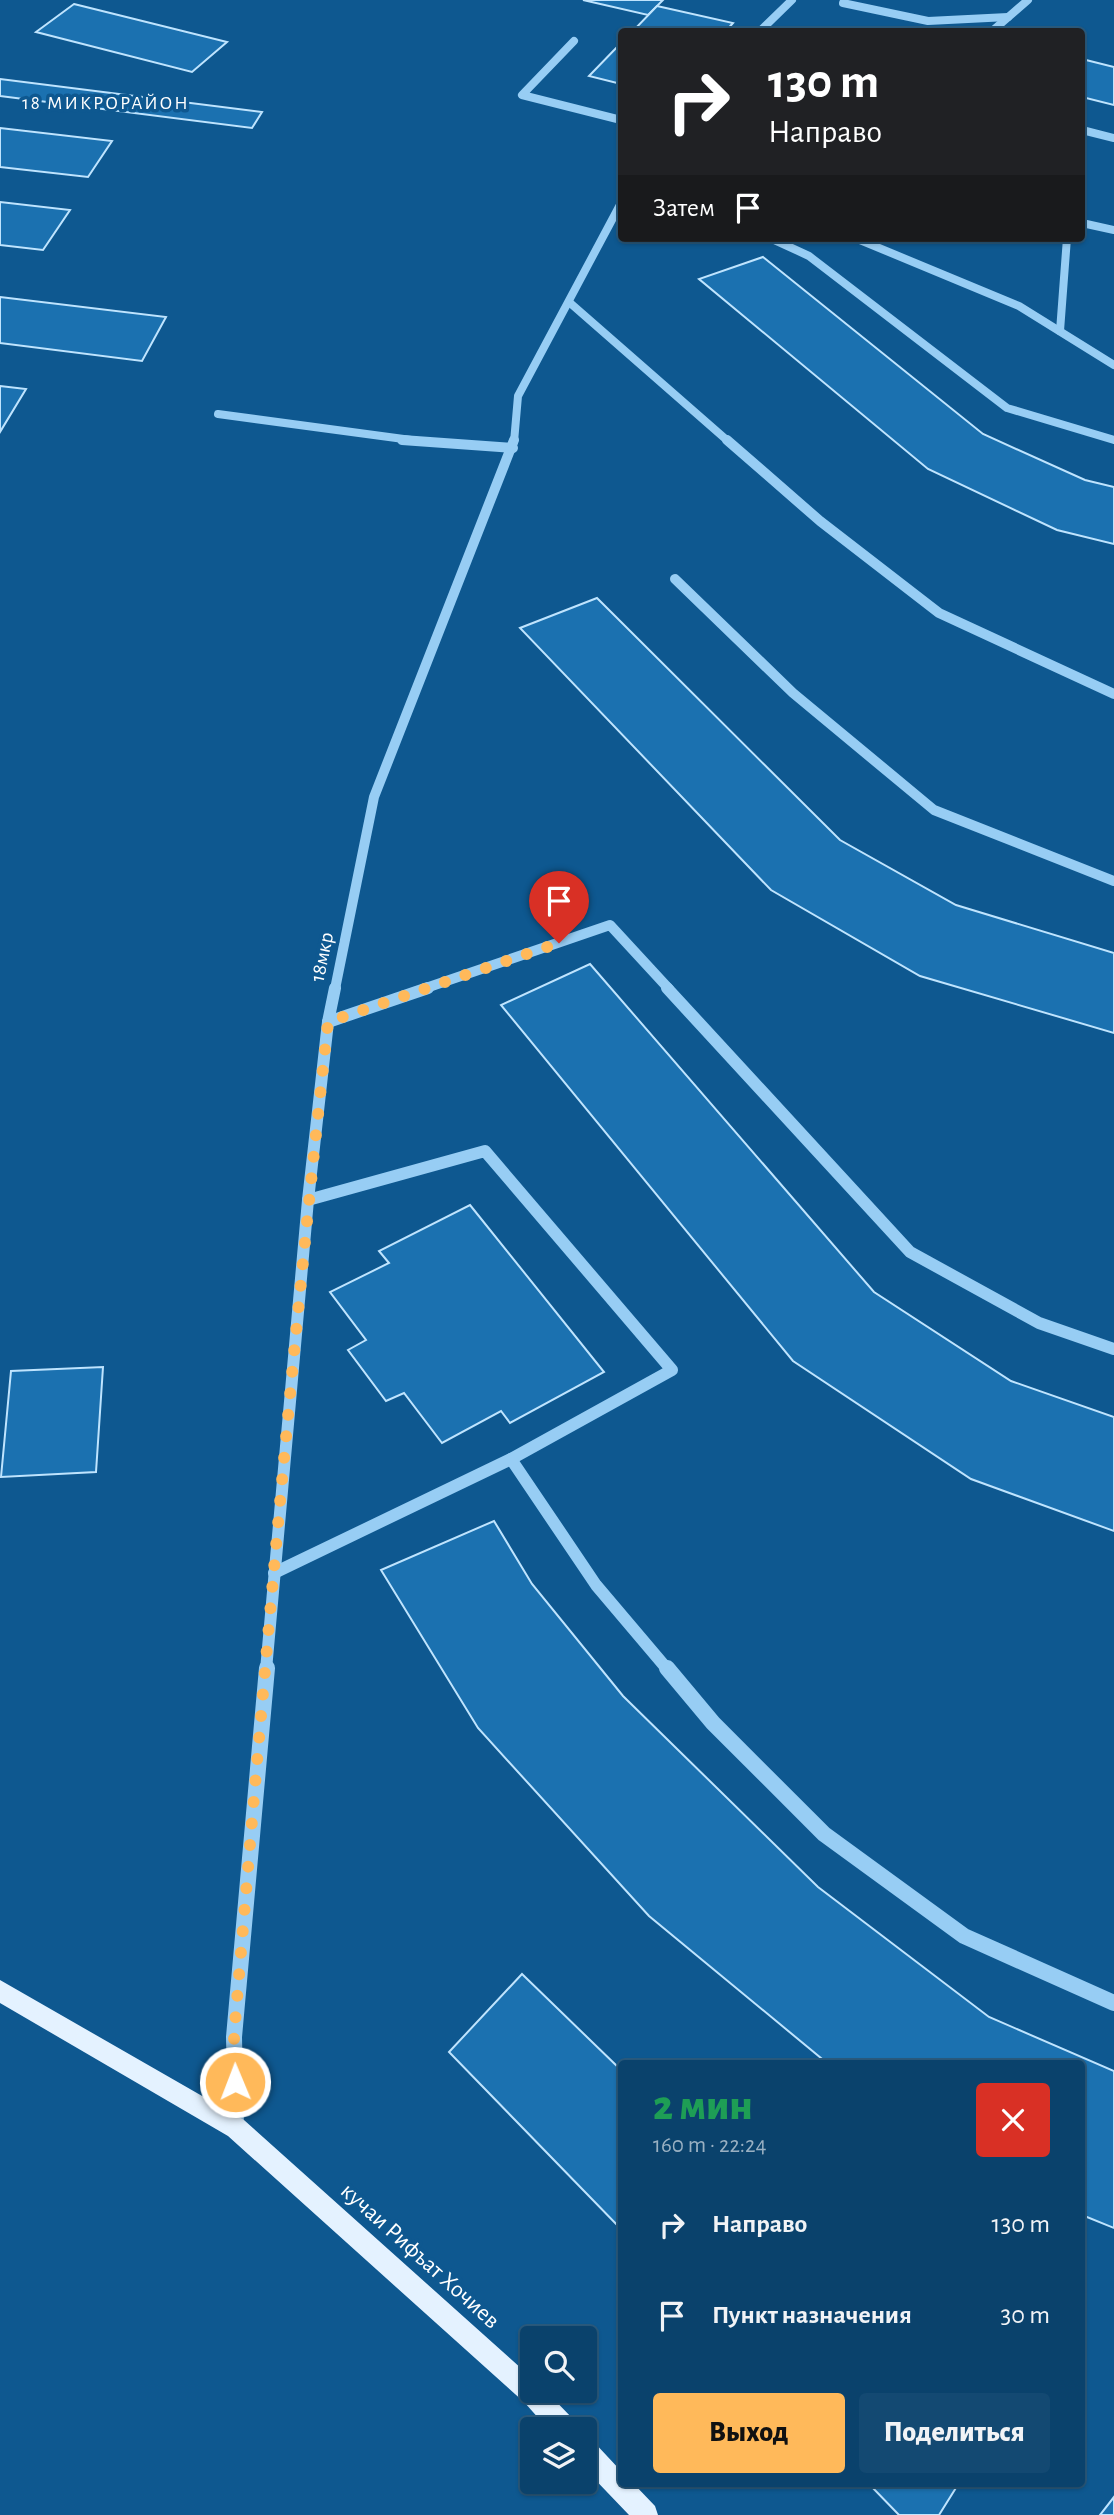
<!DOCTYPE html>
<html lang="ru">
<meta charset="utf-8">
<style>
:root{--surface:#0a426c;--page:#134972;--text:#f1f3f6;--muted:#99b0c2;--line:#2a5b7f;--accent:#ffb95a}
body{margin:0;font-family:"Alegreya Sans",sans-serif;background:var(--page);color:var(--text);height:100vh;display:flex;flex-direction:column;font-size:26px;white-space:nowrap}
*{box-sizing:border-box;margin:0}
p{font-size:23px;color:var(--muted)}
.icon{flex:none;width:38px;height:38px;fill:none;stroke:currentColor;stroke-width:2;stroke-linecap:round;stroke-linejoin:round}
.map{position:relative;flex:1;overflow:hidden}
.drawer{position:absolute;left:618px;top:2060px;width:467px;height:427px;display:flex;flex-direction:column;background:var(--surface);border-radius:7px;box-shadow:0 2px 5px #0004,0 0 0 2px var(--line)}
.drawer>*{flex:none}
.top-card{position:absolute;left:618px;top:28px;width:467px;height:214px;border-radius:7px;box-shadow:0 2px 5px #0004,0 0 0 2px var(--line);background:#202124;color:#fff;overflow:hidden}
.tools{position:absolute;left:520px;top:2326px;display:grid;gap:14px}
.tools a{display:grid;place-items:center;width:77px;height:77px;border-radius:7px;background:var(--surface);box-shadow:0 2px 5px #0004,0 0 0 2px var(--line);font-size:35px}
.pin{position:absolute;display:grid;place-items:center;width:60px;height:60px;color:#fff;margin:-72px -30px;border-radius:50% 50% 50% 0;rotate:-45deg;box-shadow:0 0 7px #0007}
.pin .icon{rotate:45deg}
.me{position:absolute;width:77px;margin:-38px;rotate:359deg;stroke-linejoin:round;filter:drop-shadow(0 0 5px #0008)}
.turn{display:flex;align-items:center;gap:24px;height:147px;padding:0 35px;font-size:32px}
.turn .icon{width:91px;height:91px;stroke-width:2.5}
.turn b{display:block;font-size:49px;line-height:60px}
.then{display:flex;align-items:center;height:66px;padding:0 35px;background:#0003;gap:14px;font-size:26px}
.round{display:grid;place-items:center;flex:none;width:74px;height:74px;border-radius:7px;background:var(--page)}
.headline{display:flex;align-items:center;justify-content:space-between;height:119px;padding:0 35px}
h1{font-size:42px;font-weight:800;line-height:52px;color:#1e9e55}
.button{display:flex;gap:14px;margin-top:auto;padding:14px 35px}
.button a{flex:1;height:80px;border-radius:7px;background:var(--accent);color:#111;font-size:28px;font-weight:800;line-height:80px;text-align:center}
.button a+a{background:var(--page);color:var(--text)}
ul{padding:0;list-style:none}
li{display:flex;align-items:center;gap:21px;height:91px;padding:0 35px}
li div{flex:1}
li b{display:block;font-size:26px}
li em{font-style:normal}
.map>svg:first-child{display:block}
</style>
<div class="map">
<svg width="1114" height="2515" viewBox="0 0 1114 2515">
<rect width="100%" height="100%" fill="#0e5890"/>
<g fill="#1b71b0" stroke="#bfe4fe" stroke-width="2">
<path d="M583 0H663L648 15Z"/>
<path d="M74 4 227 42 192 72 36 32Z"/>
<path d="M657 6 733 23 725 32H632Z"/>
<path d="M621 43V84L589 76Z"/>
<path d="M1082 59 1114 67V105L1082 97Z"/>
<path d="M0 79 262 112 252 128 0 96Z"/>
<path d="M0 128 112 141 88 177 0 167Z"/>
<path d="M0 202 70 210 43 250 0 245Z"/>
<path d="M763 257 983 434 1085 480 1114 487V544L1057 530 928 469 699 279Z"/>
<path d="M0 297 166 317 142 361 0 343Z"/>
<path d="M0 386 26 389 0 432Z"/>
<path d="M597 598 840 840 956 905 1114 953V1033L920 976 771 890 520 628Z"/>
<path d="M590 964 874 1292 1011 1381 1114 1417V1531L971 1479 793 1361 501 1005Z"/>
<path d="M470 1205 604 1372 510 1423 501 1411 442 1443 404 1393 386 1401 348 1350 366 1340 330 1292 389 1263 379 1251Z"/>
<path d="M103 1367 96 1472 1 1477 11 1371Z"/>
<path d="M494 1521 532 1584 623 1696 818 1887 989 2017 1114 2071V2228L1082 2215V2063H827L649 1916 478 1728 381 1570Z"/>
<path d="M522 1974 621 2070V2229L449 2052Z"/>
<path d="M868 2483H959L939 2515H899Z"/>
<path d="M1114 2497V2515H1100Z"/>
</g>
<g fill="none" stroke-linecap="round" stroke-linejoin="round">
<g stroke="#97cdf4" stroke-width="8">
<path d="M843 3 928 21 1008 17"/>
<path d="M759 32 792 0"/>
<path d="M991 32 1028 0"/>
<path d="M574 41 522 95 621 120"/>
<path d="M1082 130 1114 138"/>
<path d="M1082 223 1114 230"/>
<path d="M770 238 809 256 1007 408 1114 440"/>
<path d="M855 238 1019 306 1114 365"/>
<path d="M569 302 729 442"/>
<path d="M1060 331 1067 238"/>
<path d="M218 414 426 442"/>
<path d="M514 442 518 396 621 203"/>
</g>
<g stroke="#97cdf4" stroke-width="10">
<path d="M402 440 513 448"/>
<path d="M727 440 820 521 939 613 1114 694"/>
<path d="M675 579 793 693 934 810 1114 881"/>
<path d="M335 989 374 797 514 440"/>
<path d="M423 989 610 925 669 989"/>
</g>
<g stroke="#97cdf4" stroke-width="12">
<path d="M667 988 910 1252 1039 1323 1114 1349"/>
<path d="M328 1022 428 988"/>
<path d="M308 1200 485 1151 672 1370 511 1459"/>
<path d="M274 1573 511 1459 596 1585 668 1670"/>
<path d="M266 1670 308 1200 328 1022 335 988"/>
</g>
<g stroke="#97cdf4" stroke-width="16">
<path d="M667 1668 713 1723 824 1834 964 1936 1114 2003"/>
<path d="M236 2128 234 2037 267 1668"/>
</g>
<g fill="#e4f2ff" fill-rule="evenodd">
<path d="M0 1980 244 2120 532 2378V2390H545L574 2420 577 2429H548L525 2403 228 2136 0 2003Z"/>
<path d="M584 2438 593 2441 621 2471V2483H633L655 2506 658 2515H629L584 2468Z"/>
</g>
</g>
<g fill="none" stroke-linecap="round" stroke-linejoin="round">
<path stroke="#ffb95a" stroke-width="12" stroke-dasharray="0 21.6" d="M235 2082 234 2036C262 1698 291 1359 328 1022L559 943"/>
</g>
<g text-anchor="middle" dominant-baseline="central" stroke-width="7" stroke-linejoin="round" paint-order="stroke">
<g font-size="19" letter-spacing="2" fill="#fff" stroke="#0e5890">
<text x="106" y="103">18 МИКРОРАЙОН</text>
</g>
<g font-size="21" fill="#fff" stroke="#0e5890">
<text transform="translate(322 957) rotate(-78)">18мкр</text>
</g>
<g font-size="24" fill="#fff" stroke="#0e5890">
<text transform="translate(420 2256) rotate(42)">кучаи Рифъат Хочиев</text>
</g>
</g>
</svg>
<div class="tools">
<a><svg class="icon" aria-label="search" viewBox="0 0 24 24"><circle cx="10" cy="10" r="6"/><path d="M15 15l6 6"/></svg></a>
<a><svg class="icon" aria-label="layers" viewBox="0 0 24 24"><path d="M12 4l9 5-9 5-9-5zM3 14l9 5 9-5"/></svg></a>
</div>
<div class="pin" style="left:559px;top:943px;background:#d93025"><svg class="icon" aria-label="arrive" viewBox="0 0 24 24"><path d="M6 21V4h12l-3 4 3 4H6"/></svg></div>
<svg class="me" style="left:235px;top:2082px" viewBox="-20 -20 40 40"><circle r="17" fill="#ffb95a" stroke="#fff" stroke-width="3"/><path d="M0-11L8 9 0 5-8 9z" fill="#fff"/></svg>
<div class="top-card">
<div class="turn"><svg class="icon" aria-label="right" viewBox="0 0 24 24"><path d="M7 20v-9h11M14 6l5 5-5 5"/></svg><div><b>130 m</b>Направо</div></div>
<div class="then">Затем<svg class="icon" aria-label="arrive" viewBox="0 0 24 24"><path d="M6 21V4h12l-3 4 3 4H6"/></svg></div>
</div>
<section class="drawer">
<div class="headline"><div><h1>2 мин</h1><p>160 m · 22:24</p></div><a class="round" style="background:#d93025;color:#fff"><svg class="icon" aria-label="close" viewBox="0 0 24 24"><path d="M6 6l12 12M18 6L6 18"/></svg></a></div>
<ul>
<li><svg class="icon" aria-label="right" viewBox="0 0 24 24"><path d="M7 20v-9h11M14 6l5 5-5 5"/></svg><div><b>Направо</b></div><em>130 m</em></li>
<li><svg class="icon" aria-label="arrive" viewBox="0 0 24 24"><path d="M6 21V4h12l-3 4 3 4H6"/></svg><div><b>Пункт назначения</b></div><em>30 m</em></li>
</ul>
<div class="button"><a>Выход</a><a>Поделиться</a></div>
</section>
</div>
